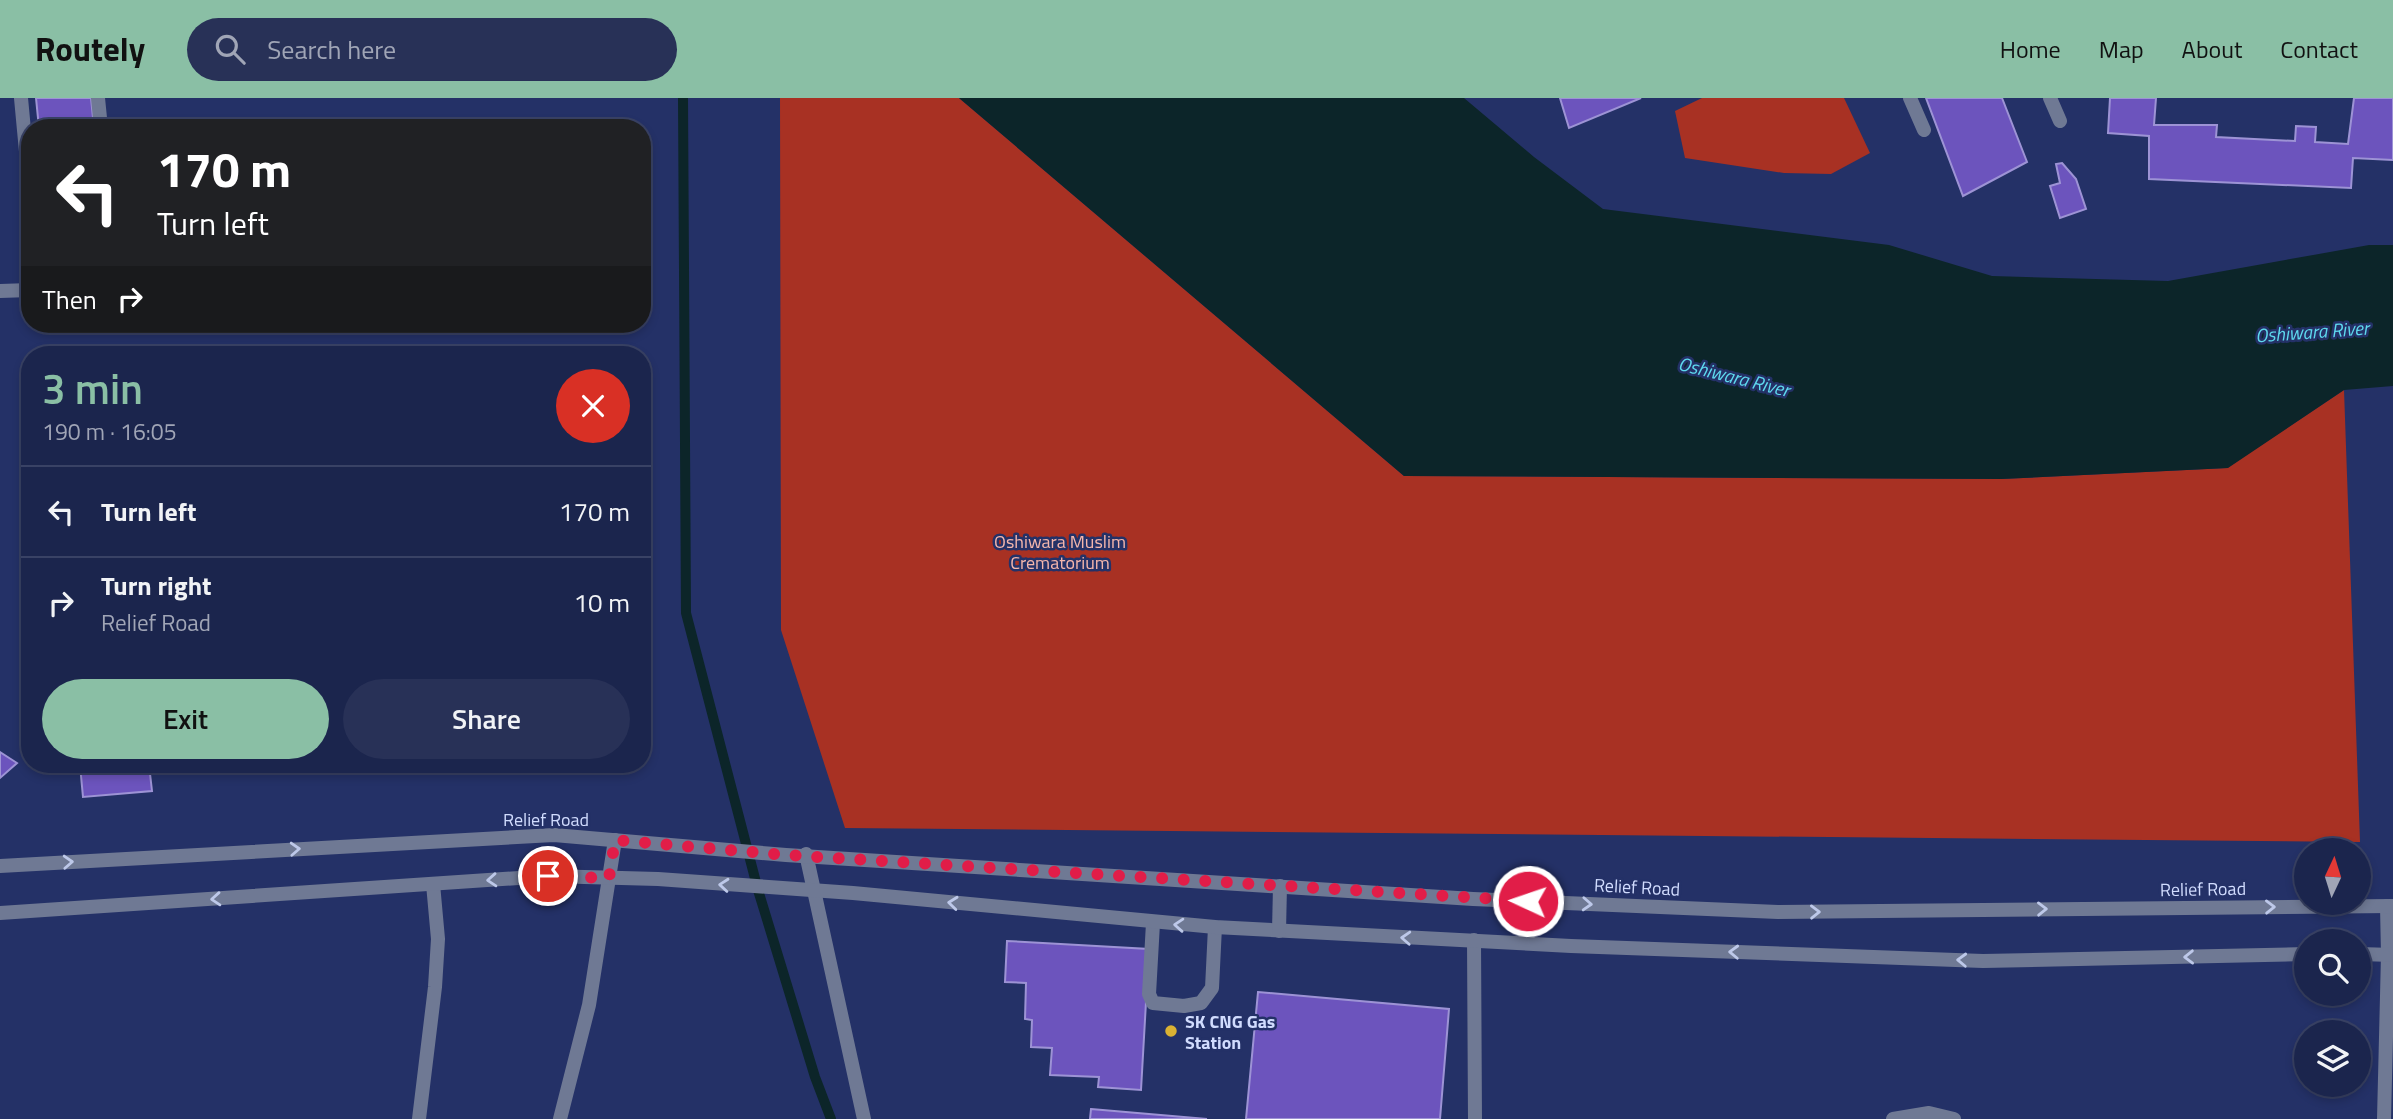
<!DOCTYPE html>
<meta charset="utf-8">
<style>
:root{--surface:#1b254d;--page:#283157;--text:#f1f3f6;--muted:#a0a5b6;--line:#394265;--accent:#8abfa5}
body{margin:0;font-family:"Titillium Web",sans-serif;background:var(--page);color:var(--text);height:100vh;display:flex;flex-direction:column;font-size:26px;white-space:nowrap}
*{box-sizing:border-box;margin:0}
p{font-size:23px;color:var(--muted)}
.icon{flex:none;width:38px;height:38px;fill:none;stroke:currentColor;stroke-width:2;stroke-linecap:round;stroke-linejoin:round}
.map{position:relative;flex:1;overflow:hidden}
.sheet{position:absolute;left:21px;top:248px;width:630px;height:427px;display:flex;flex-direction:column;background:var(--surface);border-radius:28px;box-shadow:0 4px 10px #0003,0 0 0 2px var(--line)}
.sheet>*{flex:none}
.hud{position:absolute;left:21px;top:21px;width:630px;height:214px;border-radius:28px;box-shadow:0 4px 10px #0003,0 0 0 2px var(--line);background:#202124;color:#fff;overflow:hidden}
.needle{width:46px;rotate:4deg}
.controls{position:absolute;left:2294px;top:740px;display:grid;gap:14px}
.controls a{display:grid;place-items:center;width:77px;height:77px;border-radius:50%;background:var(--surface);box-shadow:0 4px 10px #0003,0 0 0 2px var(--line);font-size:35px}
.pin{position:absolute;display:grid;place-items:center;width:60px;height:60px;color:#fff;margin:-30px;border:4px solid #fff;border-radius:50%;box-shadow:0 2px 7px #0007}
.me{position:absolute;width:77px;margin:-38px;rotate:273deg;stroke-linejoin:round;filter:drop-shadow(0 0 5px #0008)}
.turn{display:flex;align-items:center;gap:24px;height:147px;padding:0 21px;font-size:32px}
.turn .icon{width:91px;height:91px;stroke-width:2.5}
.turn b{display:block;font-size:49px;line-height:60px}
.then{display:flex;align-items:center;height:66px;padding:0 21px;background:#0003;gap:14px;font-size:26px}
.round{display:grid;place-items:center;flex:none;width:74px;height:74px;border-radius:37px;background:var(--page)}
.summary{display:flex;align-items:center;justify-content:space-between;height:119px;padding:0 21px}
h1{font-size:42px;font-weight:600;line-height:52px;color:var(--accent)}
.cta{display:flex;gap:14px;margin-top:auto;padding:14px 21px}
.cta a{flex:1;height:80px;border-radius:42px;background:var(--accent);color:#111;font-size:28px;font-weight:600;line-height:80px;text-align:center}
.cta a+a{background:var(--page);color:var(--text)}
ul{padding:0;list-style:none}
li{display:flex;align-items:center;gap:21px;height:91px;padding:0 21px;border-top:2px solid var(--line)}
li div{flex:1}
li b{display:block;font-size:26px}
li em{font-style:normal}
header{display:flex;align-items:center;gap:42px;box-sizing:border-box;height:98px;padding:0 35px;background:var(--accent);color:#111}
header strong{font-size:33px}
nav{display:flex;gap:38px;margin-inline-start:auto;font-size:24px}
.search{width:490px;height:63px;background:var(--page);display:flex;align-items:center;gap:18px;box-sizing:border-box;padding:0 24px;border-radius:38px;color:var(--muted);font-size:26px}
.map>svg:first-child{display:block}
</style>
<header>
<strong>Routely</strong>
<div class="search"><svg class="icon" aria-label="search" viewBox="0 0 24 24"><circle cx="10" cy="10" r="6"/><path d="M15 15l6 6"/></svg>Search here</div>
<nav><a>Home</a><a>Map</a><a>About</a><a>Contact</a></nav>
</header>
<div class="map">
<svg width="2393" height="1021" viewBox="0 0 2393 1021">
<rect width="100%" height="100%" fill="#243167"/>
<g fill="#a83123">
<path d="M780 0H959L1404 378 2001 381 2227 370 2344 292 2360 744 845 730 781 532Z"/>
<path d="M1702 0H1844L1870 55 1831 76 1784 75 1685 60 1675 13Z"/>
</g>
<path fill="#0c2529" d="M959 0H1464L1534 59 1603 111 1889 147 1992 178 2168 183 2369 147H2393V288L2344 292 2228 370 2001 381 1404 378Z"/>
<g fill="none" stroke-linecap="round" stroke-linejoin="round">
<path stroke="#0c2529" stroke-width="10" d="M683 0 686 515 758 792 815 979 831 1021"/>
</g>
<g fill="#6c54bd" stroke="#9d93d5" stroke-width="2">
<path d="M36 0H91L94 30H39Z"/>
<path d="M1560 0H1641L1569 30Z"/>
<path d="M1926 0H2002L2027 64 1963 98Z"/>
<path d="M2110 0H2156L2154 27H2217L2216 39 2295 43 2296 28 2316 29 2315 44 2348 46 2354 0H2393V62L2353 60 2351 90 2149 81V38L2108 35Z"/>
<path d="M2062 65 2076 81 2086 111 2060 120 2050 88 2060 85 2056 66Z"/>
<path d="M0 654 17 665 0 680Z"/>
<path d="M80 667H149L152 693 83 699Z"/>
<path d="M1007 843 1149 851 1141 992 1098 989 1099 979 1050 977 1052 950 1031 949 1032 922 1025 921 1026 885 1005 884Z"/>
<path d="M1258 894 1449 911 1440 1021H1246Z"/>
<path d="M1091 1011 1207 1021H1090Z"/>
</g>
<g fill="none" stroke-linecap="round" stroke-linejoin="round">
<path stroke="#6f7994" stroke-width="14" d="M1153 825 1149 896 1153 905 1184 908 1201 905 1212 890 1215 829"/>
<g stroke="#6f7994" stroke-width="14">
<path d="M21 0 30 96"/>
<path d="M98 0 101 30"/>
<path d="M1910 0 1924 32"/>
<path d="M2050 0 2060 23"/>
<path d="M0 193 30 192"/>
<path d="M806 756 864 1021"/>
<path d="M1474 842 1475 1021"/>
<path d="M419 1021 435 889 438 841 433 786"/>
<path d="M560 1021 589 907 615 742"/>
<path d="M1893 1021 1929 1015 1954 1021"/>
<path d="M2384 1021 2388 857 2387 808"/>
</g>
<g stroke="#6f7994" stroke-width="14">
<path d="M0 768 554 737 786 757 1473 801 1778 814 2393 808"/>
<path d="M0 815 548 778 658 781 853 795 1215 829 1571 848 1983 863 2306 856"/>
<path d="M1279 833 1280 788"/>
<path d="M2359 856 2393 857"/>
</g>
</g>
<defs><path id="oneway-chevron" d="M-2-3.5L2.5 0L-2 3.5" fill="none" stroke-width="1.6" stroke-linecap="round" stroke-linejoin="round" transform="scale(1.75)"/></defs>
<g stroke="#bdc8e9">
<use href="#oneway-chevron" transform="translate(295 751) rotate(-3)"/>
<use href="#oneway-chevron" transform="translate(68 764) rotate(-3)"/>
<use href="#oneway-chevron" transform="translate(492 782) rotate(176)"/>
<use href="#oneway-chevron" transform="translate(724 787) rotate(-175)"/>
<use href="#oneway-chevron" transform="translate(216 801) rotate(176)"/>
<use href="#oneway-chevron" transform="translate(953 805) rotate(-174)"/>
<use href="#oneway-chevron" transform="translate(1587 806) rotate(3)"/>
<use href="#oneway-chevron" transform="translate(2270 809) rotate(-1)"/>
<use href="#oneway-chevron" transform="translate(2042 811) rotate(-1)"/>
<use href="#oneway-chevron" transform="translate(1815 814) rotate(-1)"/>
<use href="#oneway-chevron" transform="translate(1179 827) rotate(-176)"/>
<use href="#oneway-chevron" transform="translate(1406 840) rotate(-177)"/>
<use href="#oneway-chevron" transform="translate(1734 854) rotate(-178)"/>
<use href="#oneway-chevron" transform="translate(2189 859) rotate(179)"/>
<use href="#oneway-chevron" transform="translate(1962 862) rotate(-178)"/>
</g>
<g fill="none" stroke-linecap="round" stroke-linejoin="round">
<path stroke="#e11d48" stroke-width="12" stroke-dasharray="0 21.6" d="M548 778 609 780 615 742 786 757 1528 803"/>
</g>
<circle fill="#dbb233" stroke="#243167" stroke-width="2.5" cx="1171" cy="933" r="7"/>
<g text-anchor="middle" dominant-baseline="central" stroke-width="5" stroke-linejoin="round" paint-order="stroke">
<g font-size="18" fill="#f6b7ac" stroke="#243167">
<text x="1060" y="443">Oshiwara Muslim<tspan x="1060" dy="21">Crematorium</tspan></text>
</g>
<g font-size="18" fill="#d1dcfe" stroke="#243167">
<text x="546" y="721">Relief Road</text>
<text transform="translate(1637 789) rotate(3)">Relief Road</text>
<text transform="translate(2203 791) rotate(-1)">Relief Road</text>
</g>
<g font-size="18" font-weight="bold" fill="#d1dcfe" stroke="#243167" text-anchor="start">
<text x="1185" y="923">SK CNG Gas<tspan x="1185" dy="21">Station</tspan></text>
</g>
<g font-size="19" font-style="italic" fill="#5ed9ee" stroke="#243167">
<text transform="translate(2312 233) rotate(-4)">Oshiwara River</text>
<text transform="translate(1734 278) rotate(14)">Oshiwara River</text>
</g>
</g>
</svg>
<div class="controls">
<a><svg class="needle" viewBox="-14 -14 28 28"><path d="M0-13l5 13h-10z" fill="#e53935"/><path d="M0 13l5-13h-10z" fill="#a0a5b6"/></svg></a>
<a><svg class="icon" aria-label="search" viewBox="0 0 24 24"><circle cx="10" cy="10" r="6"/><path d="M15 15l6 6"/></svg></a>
<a><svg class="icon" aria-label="layers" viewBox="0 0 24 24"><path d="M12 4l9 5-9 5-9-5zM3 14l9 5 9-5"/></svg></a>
</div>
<div class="pin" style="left:548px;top:778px;background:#d93025"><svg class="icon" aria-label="arrive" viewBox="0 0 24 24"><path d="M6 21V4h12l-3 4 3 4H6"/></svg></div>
<svg class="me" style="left:1528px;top:803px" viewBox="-20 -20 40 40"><circle r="17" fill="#e11d48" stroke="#fff" stroke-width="3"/><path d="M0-11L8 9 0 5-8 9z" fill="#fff"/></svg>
<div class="hud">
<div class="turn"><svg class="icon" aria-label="left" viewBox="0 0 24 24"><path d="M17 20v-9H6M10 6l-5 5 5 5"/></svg><div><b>170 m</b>Turn left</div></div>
<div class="then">Then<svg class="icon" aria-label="right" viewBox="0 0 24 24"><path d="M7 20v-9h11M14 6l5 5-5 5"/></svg></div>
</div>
<section class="sheet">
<div class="summary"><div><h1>3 min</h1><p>190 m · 16:05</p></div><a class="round" style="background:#d93025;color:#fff"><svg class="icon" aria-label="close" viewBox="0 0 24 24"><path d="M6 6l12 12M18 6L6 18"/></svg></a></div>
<ul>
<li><svg class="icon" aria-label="left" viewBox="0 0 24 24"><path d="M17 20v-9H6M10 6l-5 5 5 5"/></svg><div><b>Turn left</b></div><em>170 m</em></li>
<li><svg class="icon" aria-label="right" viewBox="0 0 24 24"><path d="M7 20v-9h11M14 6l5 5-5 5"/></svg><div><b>Turn right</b><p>Relief Road</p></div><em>10 m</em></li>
</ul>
<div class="cta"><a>Exit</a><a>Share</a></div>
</section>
</div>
